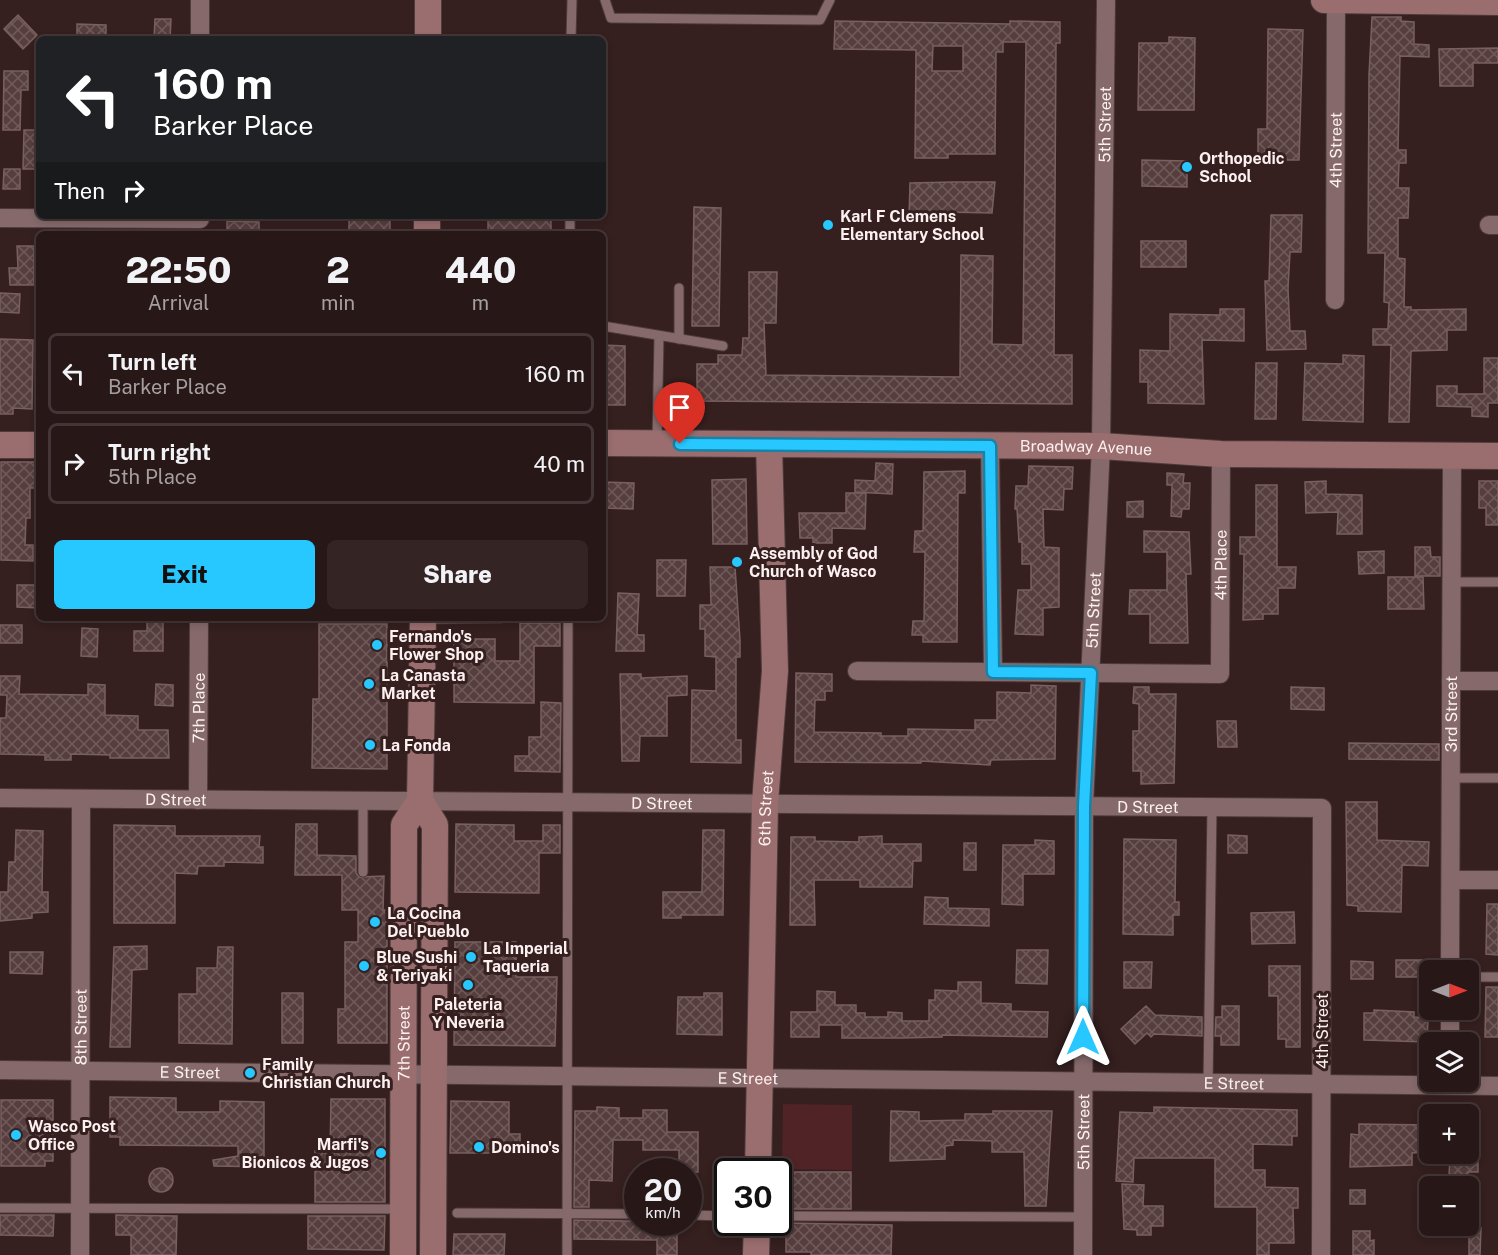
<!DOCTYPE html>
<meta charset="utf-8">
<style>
:root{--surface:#281717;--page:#342424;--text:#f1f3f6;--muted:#a59fa1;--line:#443636;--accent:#27c8ff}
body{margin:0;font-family:"Public Sans",sans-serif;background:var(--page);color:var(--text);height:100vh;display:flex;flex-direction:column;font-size:22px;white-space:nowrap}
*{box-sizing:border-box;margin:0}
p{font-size:20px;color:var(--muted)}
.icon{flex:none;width:33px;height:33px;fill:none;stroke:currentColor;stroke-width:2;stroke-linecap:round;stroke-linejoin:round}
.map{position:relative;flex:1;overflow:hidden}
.details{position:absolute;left:36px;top:231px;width:570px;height:390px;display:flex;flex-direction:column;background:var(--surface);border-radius:9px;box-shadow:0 3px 9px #0003,0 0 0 2px var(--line)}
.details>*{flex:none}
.guide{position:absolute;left:36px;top:36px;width:570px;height:183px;border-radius:9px;box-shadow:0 3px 9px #0003,0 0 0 2px var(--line);background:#202124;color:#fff;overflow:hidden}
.needle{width:39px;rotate:90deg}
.controls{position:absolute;left:1419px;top:960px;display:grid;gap:12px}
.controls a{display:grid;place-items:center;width:60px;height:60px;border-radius:9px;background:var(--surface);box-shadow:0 3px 9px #0003,0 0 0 2px var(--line);font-size:30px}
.speed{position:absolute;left:624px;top:1158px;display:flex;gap:12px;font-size:30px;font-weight:700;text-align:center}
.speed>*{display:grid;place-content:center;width:78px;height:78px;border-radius:50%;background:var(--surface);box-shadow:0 3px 9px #0003,0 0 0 2px var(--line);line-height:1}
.speed small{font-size:15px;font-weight:400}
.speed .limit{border:3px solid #111;border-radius:9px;background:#fff;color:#111}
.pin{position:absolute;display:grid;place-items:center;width:51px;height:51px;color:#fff;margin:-62px -26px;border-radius:50% 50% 50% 0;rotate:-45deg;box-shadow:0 0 6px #0007}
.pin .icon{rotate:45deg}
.me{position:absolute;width:66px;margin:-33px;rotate:0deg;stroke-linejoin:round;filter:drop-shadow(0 0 4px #0008)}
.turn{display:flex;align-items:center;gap:21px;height:126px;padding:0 18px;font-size:27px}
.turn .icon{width:78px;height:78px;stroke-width:2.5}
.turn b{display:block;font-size:42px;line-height:51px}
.then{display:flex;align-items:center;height:57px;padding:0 18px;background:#0003;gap:12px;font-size:22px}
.eta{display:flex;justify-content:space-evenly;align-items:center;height:102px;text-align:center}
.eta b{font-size:36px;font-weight:800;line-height:42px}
.cta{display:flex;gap:12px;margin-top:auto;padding:12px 18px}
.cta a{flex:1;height:69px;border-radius:9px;background:var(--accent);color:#111;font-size:24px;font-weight:800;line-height:69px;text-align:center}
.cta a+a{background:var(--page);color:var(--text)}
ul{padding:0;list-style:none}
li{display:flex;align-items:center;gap:18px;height:81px;margin:0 12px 9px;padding:0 6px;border:3px solid var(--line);border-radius:9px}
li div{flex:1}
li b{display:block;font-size:22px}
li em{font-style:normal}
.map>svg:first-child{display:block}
</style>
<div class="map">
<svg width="1498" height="1255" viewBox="0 0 1498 1255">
<defs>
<pattern id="building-cross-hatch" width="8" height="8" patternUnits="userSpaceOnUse" patternTransform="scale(1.5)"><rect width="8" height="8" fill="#573e3e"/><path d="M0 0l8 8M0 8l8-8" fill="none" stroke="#705a5a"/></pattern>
</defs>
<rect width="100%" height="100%" fill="#351f1f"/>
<path fill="#502326" d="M783 1104 852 1105V1170L782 1169Z"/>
<g fill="url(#building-cross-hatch)" stroke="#7a5f5f" stroke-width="1.5" fill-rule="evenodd">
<path d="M18 15 37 35 23 49 4 29Z"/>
<path d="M1372 17H1401V21L1414 22V44L1429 45V57L1400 56 1398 150H1406V163H1399L1398 188H1409L1408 218H1398V258L1405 259 1404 307H1411V310L1466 309V330H1447V350L1411 351 1409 422H1389L1391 345H1373V329H1388L1389 303 1384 302 1385 253H1368L1369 75Z"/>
<path d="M155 19H171L170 39H154Z"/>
<path d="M835 21 1010 24V21L1060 22V43H1056L1054 355H1072V404L697 401V364H718V355H742L743 338H749V272H777L776 323H764L766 375 960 377 961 255 993 256 992 344 1023 345 1026 42H1003V52H996L995 154H948V158H915L916 50 834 49ZM933 46H963V71H932Z"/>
<path d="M77 24 106 25V39H77Z"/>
<path d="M1268 29 1303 30 1299 160H1258V129H1267Z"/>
<path d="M1169 37 1195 38 1194 110H1138L1139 43H1169Z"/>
<path d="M1498 48V63H1473V86H1440L1439 49Z"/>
<path d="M4 71H28V90H21L20 130H3Z"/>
<path d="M24 130H39V169H23Z"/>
<path d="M1142 160 1187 161V187L1142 186Z"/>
<path d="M4 169H20V189H3Z"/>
<path d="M954 182H995L992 213 942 212V217H909L910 183Z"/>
<path d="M694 207 721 208 719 326H692Z"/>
<path d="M1271 215H1302L1301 252H1290L1288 289 1290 331H1305L1306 349 1267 350 1265 281H1269Z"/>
<rect x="349" y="216" width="41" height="18"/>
<rect x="488" y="216" width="63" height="18"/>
<path d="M227 221 259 222V234H227Z"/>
<rect x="1141" y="241" width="45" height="26"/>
<path d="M17 246H34V285H10L9 268H18Z"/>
<path d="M0 293 20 294 19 313 0 312Z"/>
<path d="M1220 309H1244V341L1202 340 1204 404 1148 403V382H1140V350L1170 351V314L1220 315Z"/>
<path d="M0 339 33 340 32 409 13 408V414H0Z"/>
<path d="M603 345 625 346V405H603Z"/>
<path d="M1343 355 1364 356 1363 422 1303 420 1305 363 1343 364Z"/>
<path d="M1484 358H1498V403H1488V417L1472 416V407L1437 406V386H1457V394H1484Z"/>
<path d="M1256 363H1277L1276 419H1255Z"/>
<path d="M1 462H37V488H30V518H26L25 545H33V561L1 560Z"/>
<path d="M876 463 893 464 892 494 855 492V480L875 481Z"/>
<path d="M1029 466 1073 467 1072 489H1064L1063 510 1043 509 1044 547 1059 548V607L1043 608V635L1015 634 1018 590H1031V564H1022V542H1019L1017 509H1015L1016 486H1028Z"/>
<path d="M965 471V493H958L957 642H923V635H912L913 621H924L925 552H914L915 531H923L924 472Z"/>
<path d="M1167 473 1184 474 1183 483H1190L1189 509H1182L1181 517 1171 516 1172 485H1167Z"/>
<path d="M746 479 747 544H713L712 480Z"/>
<path d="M1326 481V494L1362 495V534H1337L1338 512 1306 513 1305 482Z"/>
<path d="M1479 481H1498V525H1486V508H1479Z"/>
<path d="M603 482 634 483 633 509 603 508Z"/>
<path d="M1256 485H1277V567H1296L1295 588H1278V614H1263V619L1243 620 1244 554H1240V537H1256Z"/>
<path d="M846 493H866L865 529 832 528V543H813V538H800L799 513H846Z"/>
<path d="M1143 501V517H1127V502Z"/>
<path d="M1144 531 1189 532 1191 574H1186L1188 643H1150V614H1129L1130 590H1167V552H1144Z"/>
<path d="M1415 547H1430L1431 557H1440V576H1415Z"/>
<path d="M1384 551V573L1359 574 1358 552Z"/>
<path d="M657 560H686L685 596H657Z"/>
<path d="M710 567H735L740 640V657H736V740H741V763L691 762 692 690 716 691V657L705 656V629H700V605H711Z"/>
<path d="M1388 577H1423L1424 609H1388Z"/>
<path d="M17 585H39V608L17 607Z"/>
<path d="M618 593 639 594 637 635H644V651H616Z"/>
<path d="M147 621H163V651H134V631H147Z"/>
<path d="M520 623H560V646H534V703L454 702V639H495V661H520Z"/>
<path d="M319 624H387V769L312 768 313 699H319Z"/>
<rect x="0" y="625" width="22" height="18"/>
<path d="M82 628 98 629 97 657 81 656Z"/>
<path d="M796 673 832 674V691H825V700H815L814 732 881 733V736H908V729L975 730V720H997V692L1031 693V685L1056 686 1055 759 991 760 990 765 921 761V763L795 762Z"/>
<path d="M620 674H641V678L687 676V695L667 696V736H640L639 761H622Z"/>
<path d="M0 676H20L19 694 88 695V684L105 685V715L138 716V730H168L169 758H110V755L71 754V760H45V755L0 754V718H6L7 695H0Z"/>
<path d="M156 684 173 685V706L155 705Z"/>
<path d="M1134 687H1149V694H1176L1174 783 1141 784V771H1133V731H1139V704L1133 703Z"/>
<path d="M1291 687 1324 688V710L1291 709Z"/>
<path d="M541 702 561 703 560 772 515 771V756H529V737H541Z"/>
<path d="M1217 721H1236L1237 747H1218Z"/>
<path d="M1349 743 1439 744V760L1349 759Z"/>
<path d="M1346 802H1377V840L1429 842 1428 866 1402 865 1401 912 1358 911V906L1347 905Z"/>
<path d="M296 824H317V855L356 856V873L359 877 384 876 383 910H387V1043H338V1009H345V942H358V910H342V875H295Z"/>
<path d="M456 824 514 825V841H543V825H560V853H539V893L455 892Z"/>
<path d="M114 825 175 826V836H260L259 847H263V863L224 862V866H198L197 874 175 873V923H114Z"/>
<path d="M16 830 43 831 42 892H48V912L32 913V918L0 921V892H8L9 862H15Z"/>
<path d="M703 830H724L723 915H681V918H663V892H702Z"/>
<path d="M1228 835 1247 836V853H1228Z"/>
<path d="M882 836V844H921V861H913L912 887H860V880H814L815 925H790L791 837H815V841L859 842V837Z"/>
<path d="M1124 839 1176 840 1175 902H1179V915H1173V935L1123 934Z"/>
<path d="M1035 840 1054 841V874H1023V905L1002 904 1003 845H1035Z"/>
<rect x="964" y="843" width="12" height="27"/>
<path d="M925 897 948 898V908L989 909V926L924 924Z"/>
<path d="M1487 904H1498V955L1486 954Z"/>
<path d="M1294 912 1295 943 1252 944 1251 913Z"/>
<path d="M455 942H516V977H557L555 1046 454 1045Z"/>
<path d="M147 946V969L132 970 130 1047H110L114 947Z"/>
<path d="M218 947H233L232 1044 179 1043V994H197V968H217Z"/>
<path d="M1017 950H1048L1047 984 1016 983Z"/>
<path d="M10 952H43L42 974 10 973Z"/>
<rect x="1396" y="960" width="33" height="17"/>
<path d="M1351 961 1373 962V979H1351Z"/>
<path d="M1124 962H1152L1151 988H1124Z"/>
<path d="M1269 966H1300V1047H1286V1039H1278V996H1269Z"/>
<path d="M958 982H981V1003L1011 1004V1011L1048 1012 1047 1037 942 1035V1037L902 1038H842V1025H819V1037H791V1012H817V991L835 992V1005H856V1013H865V1017H888V1012L902 1013V1021H929V1000H935V990L958 991Z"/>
<path d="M1486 987H1498V1037H1485Z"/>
<rect x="282" y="993" width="21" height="50"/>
<path d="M704 993H722V1035L677 1034 678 997H704Z"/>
<path d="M1146 1006 1155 1015 1202 1017V1036L1154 1034 1151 1037 1147 1033 1135 1044 1121 1029Z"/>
<path d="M1222 1006H1239V1045H1221V1036H1215L1216 1017H1222Z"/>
<path d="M1374 1010 1414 1012V1017L1428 1018 1427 1042 1364 1040V1013H1374Z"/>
<path d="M110 1097 176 1098V1112H220V1101L264 1102V1167L214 1166 213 1160 238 1156V1146L120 1145V1137H110Z"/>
<path d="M331 1099H385V1202H315V1151H330Z"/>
<path d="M1 1100H53V1161H45V1166H1Z"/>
<path d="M451 1101 509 1102V1134H520V1153H450Z"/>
<path d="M597 1107 619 1108V1118H643V1110H667V1132H698V1172H679V1150H643V1140H613L612 1181 589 1180V1207H574L575 1111H597Z"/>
<path d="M1154 1107 1297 1110V1136H1292V1145L1253 1144V1170H1265V1187L1298 1188V1208H1293L1294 1243H1269V1255H1257V1207H1215V1158H1134L1133 1182 1116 1181 1120 1112 1154 1113Z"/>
<path d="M891 1111 919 1112V1121L965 1120V1114H993V1111H1052L1046 1206H1025L1024 1152H992V1141L953 1140V1145L945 1146V1159L890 1161Z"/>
<path d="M1359 1124 1430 1125V1146H1425V1152L1412 1153V1165L1350 1167 1351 1134 1359 1135Z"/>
<path d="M1450 1154H1478V1172H1468V1177H1449Z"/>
<circle cx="161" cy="1180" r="12"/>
<path d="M783 1172H851V1209H786V1206H783Z"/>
<path d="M1122 1184 1144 1185 1143 1206H1163V1226H1151V1235H1137V1230L1124 1229Z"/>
<rect x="1350" y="1190" width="15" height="14"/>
<path d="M0 1215H54L53 1236 0 1235Z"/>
<path d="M116 1215 177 1216 176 1255H131V1235H116Z"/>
<path d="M308 1216H385L384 1250 308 1249Z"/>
<path d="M574 1220 677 1222V1255H657V1240L574 1239Z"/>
<path d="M786 1223 892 1225 891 1255H811V1252H786Z"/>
<path d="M1469 1227 1481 1228 1480 1255H1469Z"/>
<path d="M1353 1231H1370V1241L1374 1240V1255H1353Z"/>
<path d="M454 1234H505L504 1255H453Z"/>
</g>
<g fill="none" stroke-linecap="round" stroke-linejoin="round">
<g stroke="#4e3b3c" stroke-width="11">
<g id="lane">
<path d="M605 0 611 18 820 20 830 0"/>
<path d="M571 39 572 0"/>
<path d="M570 234V216"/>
<path d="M603 326 723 346"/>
<path d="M679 339V288"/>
<path d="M657 441 659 336"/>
<path d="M1452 582H1498"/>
<path d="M426 619 501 618"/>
<path d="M1451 778H1498"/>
<path d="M363 872V800"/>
<path d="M1468 977H1498"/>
<path d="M1208 1084 1212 807"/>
<path d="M0 1208 402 1209"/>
<path d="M457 1213 638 1214"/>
<path d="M688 1215 728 1216"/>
<path d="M778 1216 1083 1217"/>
<path d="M567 1255 568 618"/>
</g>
</g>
<g stroke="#4e3b3c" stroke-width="20">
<g id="street">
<path d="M200 39V0"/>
<path d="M0 218 200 219"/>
<path d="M1489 225H1498"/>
<path id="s1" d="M1335 300 1336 0"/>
<path d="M990 446 993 672"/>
<path id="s2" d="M857 671 1220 674 1221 454"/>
<path d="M1451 681H1498"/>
<path id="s3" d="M0 798 1322 808 1321 1255"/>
<path id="s4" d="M198 800 199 618"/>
<path d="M1451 880H1498"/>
<path id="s5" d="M1450 970 1452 455"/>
<path d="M1450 1042V1010"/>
<path id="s6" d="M0 1070 1498 1086"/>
<path id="s7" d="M80 1255 81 799"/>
<path id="s8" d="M1083 1255 1084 806 1101 446 1106 0"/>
</g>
</g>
<g stroke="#4e3b3c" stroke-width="28">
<g id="secondary">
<path d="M1324 0 1498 2"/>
<path d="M428 39V0"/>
<path d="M427 234V216"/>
<path id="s9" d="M603 443 1101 446 1221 454 1498 456"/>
<path d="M0 445H39"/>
<path d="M423 618 420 801 435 825 433 1255"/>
<path id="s10" d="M758 1172 765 803 775 671 769 444"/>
<path id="s11" d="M403 1255 404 825 420 801"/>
<path d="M756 1255 757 1222"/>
</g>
</g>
<use href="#lane" stroke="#866a6b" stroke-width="9"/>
<use href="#street" stroke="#866a6b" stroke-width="18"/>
<use href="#secondary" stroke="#9a6e6f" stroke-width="26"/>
</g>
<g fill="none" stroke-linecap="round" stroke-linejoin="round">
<g stroke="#1982a6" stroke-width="15">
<path id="route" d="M680 444 990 446 993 672 1091 673 1084 806 1083 1037"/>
</g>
<use href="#route" stroke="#27c8ff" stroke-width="10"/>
</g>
<g fill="#27c8ff" stroke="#351f1f" stroke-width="2">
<circle cx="1187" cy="167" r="6"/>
<circle cx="828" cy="225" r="6"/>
<circle cx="737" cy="562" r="6"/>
<circle cx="377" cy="645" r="6"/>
<circle cx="369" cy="684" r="6"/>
<circle cx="370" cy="745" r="6"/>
<circle cx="375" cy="922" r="6"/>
<circle cx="471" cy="957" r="6"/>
<circle cx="364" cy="966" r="6"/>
<circle cx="468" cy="985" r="6"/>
<circle cx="250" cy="1073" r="6"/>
<circle cx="16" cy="1135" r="6"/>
<circle cx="479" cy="1147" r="6"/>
<circle cx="381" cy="1153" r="6"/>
</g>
<g text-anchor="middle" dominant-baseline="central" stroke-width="6" stroke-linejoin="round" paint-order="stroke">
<g font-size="16" fill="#fdf0f0" stroke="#351f1f">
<text stroke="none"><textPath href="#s8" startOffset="1131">5th Street</textPath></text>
<text stroke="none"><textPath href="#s1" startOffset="150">4th Street</textPath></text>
<text stroke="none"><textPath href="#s9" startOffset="483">Broadway Avenue</textPath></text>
<text stroke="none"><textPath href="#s2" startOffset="472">4th Place</textPath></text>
<text stroke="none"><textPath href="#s8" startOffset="645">5th Street</textPath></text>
<text stroke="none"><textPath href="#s4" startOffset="92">7th Place</textPath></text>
<text stroke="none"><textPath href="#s5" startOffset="256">3rd Street</textPath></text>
<text stroke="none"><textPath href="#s3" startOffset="176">D Street</textPath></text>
<text stroke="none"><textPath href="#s3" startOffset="662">D Street</textPath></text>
<text stroke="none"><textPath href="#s3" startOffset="1148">D Street</textPath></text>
<text stroke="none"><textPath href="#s10" startOffset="364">6th Street</textPath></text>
<text stroke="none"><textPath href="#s7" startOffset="228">8th Street</textPath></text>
<text transform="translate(1322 1031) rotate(-90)">4th Street</text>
<text stroke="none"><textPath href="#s11" startOffset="212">7th Street</textPath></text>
<text stroke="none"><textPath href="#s6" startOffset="190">E Street</textPath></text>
<text stroke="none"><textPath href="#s6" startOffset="748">E Street</textPath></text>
<text stroke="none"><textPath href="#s6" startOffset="1234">E Street</textPath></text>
<text stroke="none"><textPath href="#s8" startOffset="123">5th Street</textPath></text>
</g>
<g font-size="16" font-weight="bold" fill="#fdf0f0" stroke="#351f1f" text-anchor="start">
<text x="1199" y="158">Orthopedic<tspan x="1199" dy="18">School</tspan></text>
<text x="840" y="216">Karl F Clemens<tspan x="840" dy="18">Elementary School</tspan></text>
<text x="749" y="553">Assembly of God<tspan x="749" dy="18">Church of Wasco</tspan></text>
<text x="389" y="636">Fernando's<tspan x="389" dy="18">Flower Shop</tspan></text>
<text x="381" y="675">La Canasta<tspan x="381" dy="18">Market</tspan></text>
<text x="382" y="745">La Fonda</text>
<text x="387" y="913">La Cocina<tspan x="387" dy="18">Del Pueblo</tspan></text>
<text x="483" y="948">La Imperial<tspan x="483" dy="18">Taqueria</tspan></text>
<text x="376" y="957">Blue Sushi<tspan x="376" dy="18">&amp; Teriyaki</tspan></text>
<text x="468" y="1004" text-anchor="middle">Paleteria<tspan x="468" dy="18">Y Neveria</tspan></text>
<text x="262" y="1064">Family<tspan x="262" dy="18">Christian Church</tspan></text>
<text x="28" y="1126">Wasco Post<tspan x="28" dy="18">Office</tspan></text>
<text x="369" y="1144" text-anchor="end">Marfi's<tspan x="369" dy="18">Bionicos &amp; Jugos</tspan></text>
<text x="491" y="1147">Domino's</text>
</g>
</g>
</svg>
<div class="controls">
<a><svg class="needle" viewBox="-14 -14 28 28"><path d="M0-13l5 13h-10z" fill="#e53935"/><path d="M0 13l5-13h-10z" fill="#a59fa1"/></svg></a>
<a><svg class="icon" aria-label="layers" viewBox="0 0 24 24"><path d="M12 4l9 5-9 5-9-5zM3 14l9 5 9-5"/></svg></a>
<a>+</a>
<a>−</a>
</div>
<div class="speed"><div>20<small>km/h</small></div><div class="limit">30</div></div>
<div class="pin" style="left:680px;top:444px;background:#d93025"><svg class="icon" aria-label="arrive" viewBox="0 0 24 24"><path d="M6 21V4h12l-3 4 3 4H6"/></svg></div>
<svg class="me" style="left:1083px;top:1037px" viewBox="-20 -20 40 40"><path d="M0-17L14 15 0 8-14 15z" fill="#27c8ff" stroke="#fff" stroke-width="4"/></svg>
<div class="guide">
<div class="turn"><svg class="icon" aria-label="left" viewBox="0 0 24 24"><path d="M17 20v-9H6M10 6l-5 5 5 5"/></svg><div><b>160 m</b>Barker Place</div></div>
<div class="then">Then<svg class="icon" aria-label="right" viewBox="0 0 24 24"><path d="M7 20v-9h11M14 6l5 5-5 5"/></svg></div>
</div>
<section class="details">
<div class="eta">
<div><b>22:50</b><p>Arrival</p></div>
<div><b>2</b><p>min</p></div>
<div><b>440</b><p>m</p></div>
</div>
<ul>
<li><svg class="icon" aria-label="left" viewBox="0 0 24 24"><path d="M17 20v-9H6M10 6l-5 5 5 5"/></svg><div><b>Turn left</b><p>Barker Place</p></div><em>160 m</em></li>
<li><svg class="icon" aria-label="right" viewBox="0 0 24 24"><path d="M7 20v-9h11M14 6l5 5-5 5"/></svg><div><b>Turn right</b><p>5th Place</p></div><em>40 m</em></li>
</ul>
<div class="cta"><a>Exit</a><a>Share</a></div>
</section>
</div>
